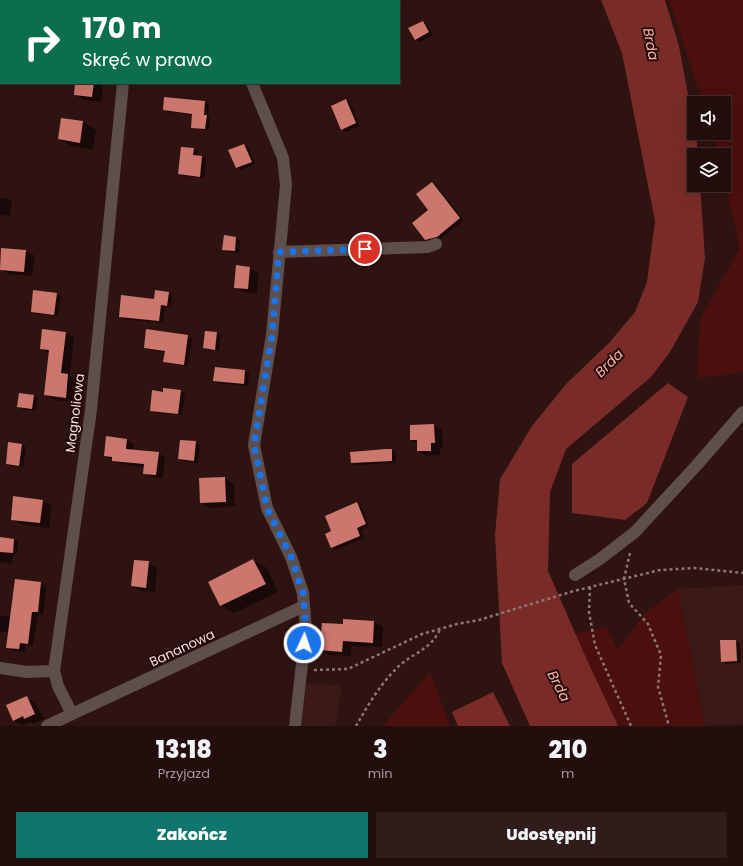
<!DOCTYPE html>
<html lang="pl">
<meta charset="utf-8">
<style>
:root{--surface:#230e0d;--page:#2f1c1b;--text:#f1f3f6;--muted:#a39c9d;--line:#402e2e;--accent:#0f766e}
body{margin:0;font-family:Poppins,sans-serif;background:var(--page);color:var(--text);height:100vh;display:flex;flex-direction:column;font-size:15px;white-space:nowrap}
*{box-sizing:border-box;margin:0}
p{font-size:13px;color:var(--muted)}
.icon{flex:none;width:22px;height:22px;fill:none;stroke:currentColor;stroke-width:2;stroke-linecap:round;stroke-linejoin:round}
.map{position:relative;height:726px;overflow:hidden}
.panel{display:flex;flex-direction:column;background:var(--surface);flex:1}
.panel>*{flex:none}
.banner{position:absolute;left:0px;top:0px;width:400px;height:84px;box-shadow:0 4px 16px #0002,0 0 0 1px var(--line);background:#0b6e4f;color:#fff;overflow:hidden}
.fabs{position:absolute;left:687px;top:96px;display:grid;gap:8px}
.fabs a{display:grid;place-items:center;width:44px;height:44px;border-radius:0px;background:var(--surface);box-shadow:0 4px 16px #0002,0 0 0 1px var(--line);font-size:20px}
.pin{position:absolute;display:grid;place-items:center;width:34px;height:34px;color:#fff;margin:-17px;border:2px solid #fff;border-radius:50%;box-shadow:0 1px 4px #0007}
.me{position:absolute;width:44px;margin:-22px;rotate:3deg;stroke-linejoin:round;filter:drop-shadow(0 0 3px #0008)}
.turn{display:flex;align-items:center;gap:14px;height:84px;padding:0 16px;font-size:18px}
.turn .icon{width:52px;height:52px;stroke-width:2.5}
.turn b{display:block;font-size:28px;line-height:34px}
.eta{display:flex;justify-content:space-evenly;align-items:center;height:68px;text-align:center}
.eta b{font-size:24px;font-weight:800;line-height:28px}
.primary-button{display:flex;gap:8px;margin-top:auto;padding:8px 16px}
.primary-button a{flex:1;height:46px;border-radius:0px;background:var(--accent);color:#fff;font-size:16px;font-weight:800;line-height:46px;text-align:center}
.primary-button a+a{background:var(--page);color:var(--text)}
.map>svg:first-child{display:block}
</style>
<div class="map">
<svg width="743" height="726" viewBox="0 0 743 726">
<rect width="100%" height="100%" fill="#2f1311"/>
<g fill="#3b1916">
<path d="M743 585V724L705 726 678 589Z"/>
<path d="M303 684 342 685 335 726H301Z"/>
</g>
<g fill="#4b100e">
<path d="M669 0H743V371L726 375 697 378 700 319 740 248 724 181V155H718L712 133H724V103H703Z"/>
<path d="M678 589 705 726H618L574 634 606 627 618 650 646 612Z"/>
<path d="M430 672 450 726H383Z"/>
</g>
<g fill="#792c27">
<path d="M601 0H665L679 46 697 143V155H694V185H700L705 258 698 302 670 352 651 377 566 449 550 492 548 571 586 658 618 726H530L502 663 495 535 500 479 532 426 567 383 609 343 635 312 647 282 655 221 622 53Z"/>
<path d="M668 383 688 397 647 503 625 520 572 513V464Z"/>
<path d="M493 692 510 726H458L452 712Z"/>
</g>
<g fill="#0007">
<path d="M423 22 427 24 433 35 420 42 416 39Z"/>
<path d="M76 83H103L101 102 84 100 75 95Z"/>
<path d="M346 100 350 103 360 126 346 132 342 129Z"/>
<path d="M205 102 209 104 208 117 210 119 209 130 196 129 192 127 193 115 168 112 164 110Z"/>
<path d="M83 122 96 130 93 150 72 146 59 139Z"/>
<path d="M244 145 248 147 255 164 241 170 237 168 230 151Z"/>
<path d="M194 149 198 151 197 156 206 159 204 178 183 176 179 174Z"/>
<path d="M432 183 436 185 464 221 441 238 430 241 426 239Z"/>
<path d="M0 198 8 199 12 201 10 216 0 215Z"/>
<path d="M236 238 240 240 239 253 227 252 223 249Z"/>
<path d="M2 249 26 251 35 256 32 276 9 274 0 269Z"/>
<path d="M250 268 259 273 257 294 243 292 235 287Z"/>
<path d="M168 293 172 295 171 307H165L163 323 124 319 120 316Z"/>
<path d="M57 294 61 296 58 316 36 314 32 312Z"/>
<path d="M66 333 74 338 70 376 77 380 74 402 54 400 45 395 50 354 41 349Z"/>
<path d="M217 333 221 335 219 351 208 350 204 348Z"/>
<path d="M188 336 192 339 188 366 168 364 164 362 165 352 149 350 145 348Z"/>
<path d="M216 368 245 371 249 373 248 386 218 383 214 380Z"/>
<path d="M180 391 185 393 182 415 155 413 151 410 164 393Z"/>
<path d="M34 396 38 398 36 411 22 409 18 406Z"/>
<path d="M434 425 442 430 443 448H440V455L427 456 418 451V443L411 440Z"/>
<path d="M127 440 134 444 133 450 158 453 165 457 163 478 151 477 144 473 145 467 120 464 105 456Z"/>
<path d="M181 441 196 442 200 445 198 463 183 461 179 459Z"/>
<path d="M22 445 26 447 23 467 11 466 7 464Z"/>
<path d="M392 450 396 452V463L356 465 352 463Z"/>
<path d="M225 478 234 484 235 506 210 508 201 503Z"/>
<path d="M43 501 52 506 49 528 21 524 12 519Z"/>
<path d="M357 504 361 506 369 526 361 530 364 538 336 550 332 548V531Z"/>
<path d="M0 538 14 540 18 542 17 554H13L12 564 0 562Z"/>
<path d="M253 560 267 568 278 592 234 613 221 605Z"/>
<path d="M148 562 157 568 155 592 141 591 132 586Z"/>
<path d="M16 580 41 583 47 586 43 615 38 614 33 646 25 645V652L13 651 7 647 9 632H0V616L12 617Z"/>
<path d="M344 620 374 622 383 627 382 647 351 646V656L329 655 320 650 344 625Z"/>
<path d="M736 641 740 643 741 663 726 664 722 661Z"/>
<path d="M27 698 35 703 44 719 34 724 30 722 23 725 14 720Z"/>
</g>
<g fill="#cc776e">
<path d="M423 21 429 32 415 40 408 28Z"/>
<path d="M75 83H94L92 97 74 95Z"/>
<path d="M164 97 205 101 204 115H207L205 129 191 128 192 114 163 110Z"/>
<path d="M346 99 356 123 341 130 331 106Z"/>
<path d="M61 118 83 121 80 143 58 139Z"/>
<path d="M244 144 252 162 236 168 228 150Z"/>
<path d="M181 147 194 148 193 155 202 156 200 177 178 174Z"/>
<path d="M432 182 460 218 437 237 425 240 412 223 428 210 416 194Z"/>
<path d="M224 235 236 237 235 251 222 250Z"/>
<path d="M1 248 26 250 24 272 0 270Z"/>
<path d="M236 265 250 267 248 289 234 288Z"/>
<path d="M33 290 57 293 54 315 31 312Z"/>
<path d="M155 290 169 292 167 306 161 305 159 321 119 317 121 295 154 299Z"/>
<path d="M42 329 66 332 61 373 68 374 66 398 44 395 49 350 40 349Z"/>
<path d="M146 329 188 335 184 365 163 362 165 351 144 348Z"/>
<path d="M205 331 217 332 215 350 203 348Z"/>
<path d="M215 367 245 370 244 384 213 381Z"/>
<path d="M163 388 181 390 178 414 150 411 152 390 163 392Z"/>
<path d="M19 393 34 395 32 409 17 407Z"/>
<path d="M434 424 435 443H431V451H417V440H410V425Z"/>
<path d="M106 436 127 439 126 449 159 452 156 475 143 474 144 464 112 461V457L104 456Z"/>
<path d="M180 440 196 441 194 461 178 459Z"/>
<path d="M8 442 22 444 19 466 6 464Z"/>
<path d="M386 449H392V461L351 463 350 452Z"/>
<path d="M225 477 226 502 200 503 199 478Z"/>
<path d="M13 496 43 500 40 523 11 520Z"/>
<path d="M357 502 366 524 357 528 360 536 331 548 325 534 331 531 325 516Z"/>
<path d="M0 537 14 539 13 553 0 552Z"/>
<path d="M253 559 266 584 220 606 208 582Z"/>
<path d="M134 560 149 561 146 588 131 586Z"/>
<path d="M15 579 41 582 38 612H32L28 644 20 643 19 649 6 648Z"/>
<path d="M343 619 374 621 373 643 343 641 342 652 319 650 322 623 343 624Z"/>
<path d="M720 640H736L737 661 721 662Z"/>
<path d="M27 696 35 714 24 719 23 716 13 721 6 705Z"/>
</g>
<g fill="none" stroke-linecap="round" stroke-linejoin="round">
<g stroke="#8e7673" stroke-width="2.5" stroke-dasharray="3 3" stroke-linecap="butt">
<path d="M630 553 624 579 629 603 648 624 661 655 658 687 669 726"/>
<path d="M590 587 589 612 595 645 631 726"/>
<path d="M314 670 348 669 422 634 457 624 479 620 574 591 660 570 695 568 743 573"/>
<path d="M356 726C367 707 379 686 395 670 409 654 431 651 440 629"/>
</g>
<g stroke="#5e4f4d" stroke-width="12">
<path d="M219 0 220 1"/>
<path d="M75 1H84"/>
<path d="M0 4H1"/>
<path d="M252 83 283 158 286 185 272 335 254 445 267 508 291 557 303 593 306 629 295 726"/>
<path d="M279 252 428 247 436 244"/>
<path d="M575 575 600 559 635 532 696 466 743 412"/>
<path d="M0 668 27 672 54 671"/>
<path d="M72 714 304 606"/>
<path d="M47 726 72 714 58 686 54 671 91 410 123 83"/>
</g>
</g>
<g fill="none" stroke-linecap="round" stroke-linejoin="round">
<path stroke="#1a73e8" stroke-width="7" stroke-dasharray="0 12.6" d="M304 643 306 629 303 593 291 557 267 508 254 445 272 335 279 252 365 249"/>
</g>
<g text-anchor="middle" dominant-baseline="central" stroke-width="4" stroke-linejoin="round" paint-order="stroke">
<g font-size="13" fill="#f4e0dd" stroke="#240a08">
<text transform="translate(75 413) rotate(-83)">Magnoliowa</text>
<text transform="translate(182 648) rotate(-25)">Bananowa</text>
</g>
<g font-size="14" font-style="italic" fill="#f9b3ab" stroke="#240a08">
<text transform="translate(651 44) rotate(79)">Brda</text>
<text transform="translate(609 363) rotate(-45)">Brda</text>
<text transform="translate(559 686) rotate(63)">Brda</text>
</g>
</g>
</svg>
<div class="fabs">
<a><svg class="icon" aria-label="sound" viewBox="0 0 24 24"><path d="M4 9h4l5-4v14l-5-4H4zM17 9q2 3 0 6"/></svg></a>
<a><svg class="icon" aria-label="layers" viewBox="0 0 24 24"><path d="M12 4l9 5-9 5-9-5zM3 14l9 5 9-5"/></svg></a>
</div>
<div class="pin" style="left:365px;top:249px;background:#d93025"><svg class="icon" aria-label="arrive" viewBox="0 0 24 24"><path d="M6 21V4h12l-3 4 3 4H6"/></svg></div>
<svg class="me" style="left:304px;top:643px" viewBox="-20 -20 40 40"><circle r="17" fill="#1a73e8" stroke="#fff" stroke-width="3"/><path d="M0-11L8 9 0 5-8 9z" fill="#fff"/></svg>
<div class="banner">
<div class="turn"><svg class="icon" aria-label="right" viewBox="0 0 24 24"><path d="M7 20v-9h11M14 6l5 5-5 5"/></svg><div><b>170 m</b>Skręć w prawo</div></div>
</div>
</div>
<section class="panel">
<div class="eta">
<div><b>13:18</b><p>Przyjazd</p></div>
<div><b>3</b><p>min</p></div>
<div><b>210</b><p>m</p></div>
</div>
<div class="primary-button"><a>Zakończ</a><a>Udostępnij</a></div>
</section>
